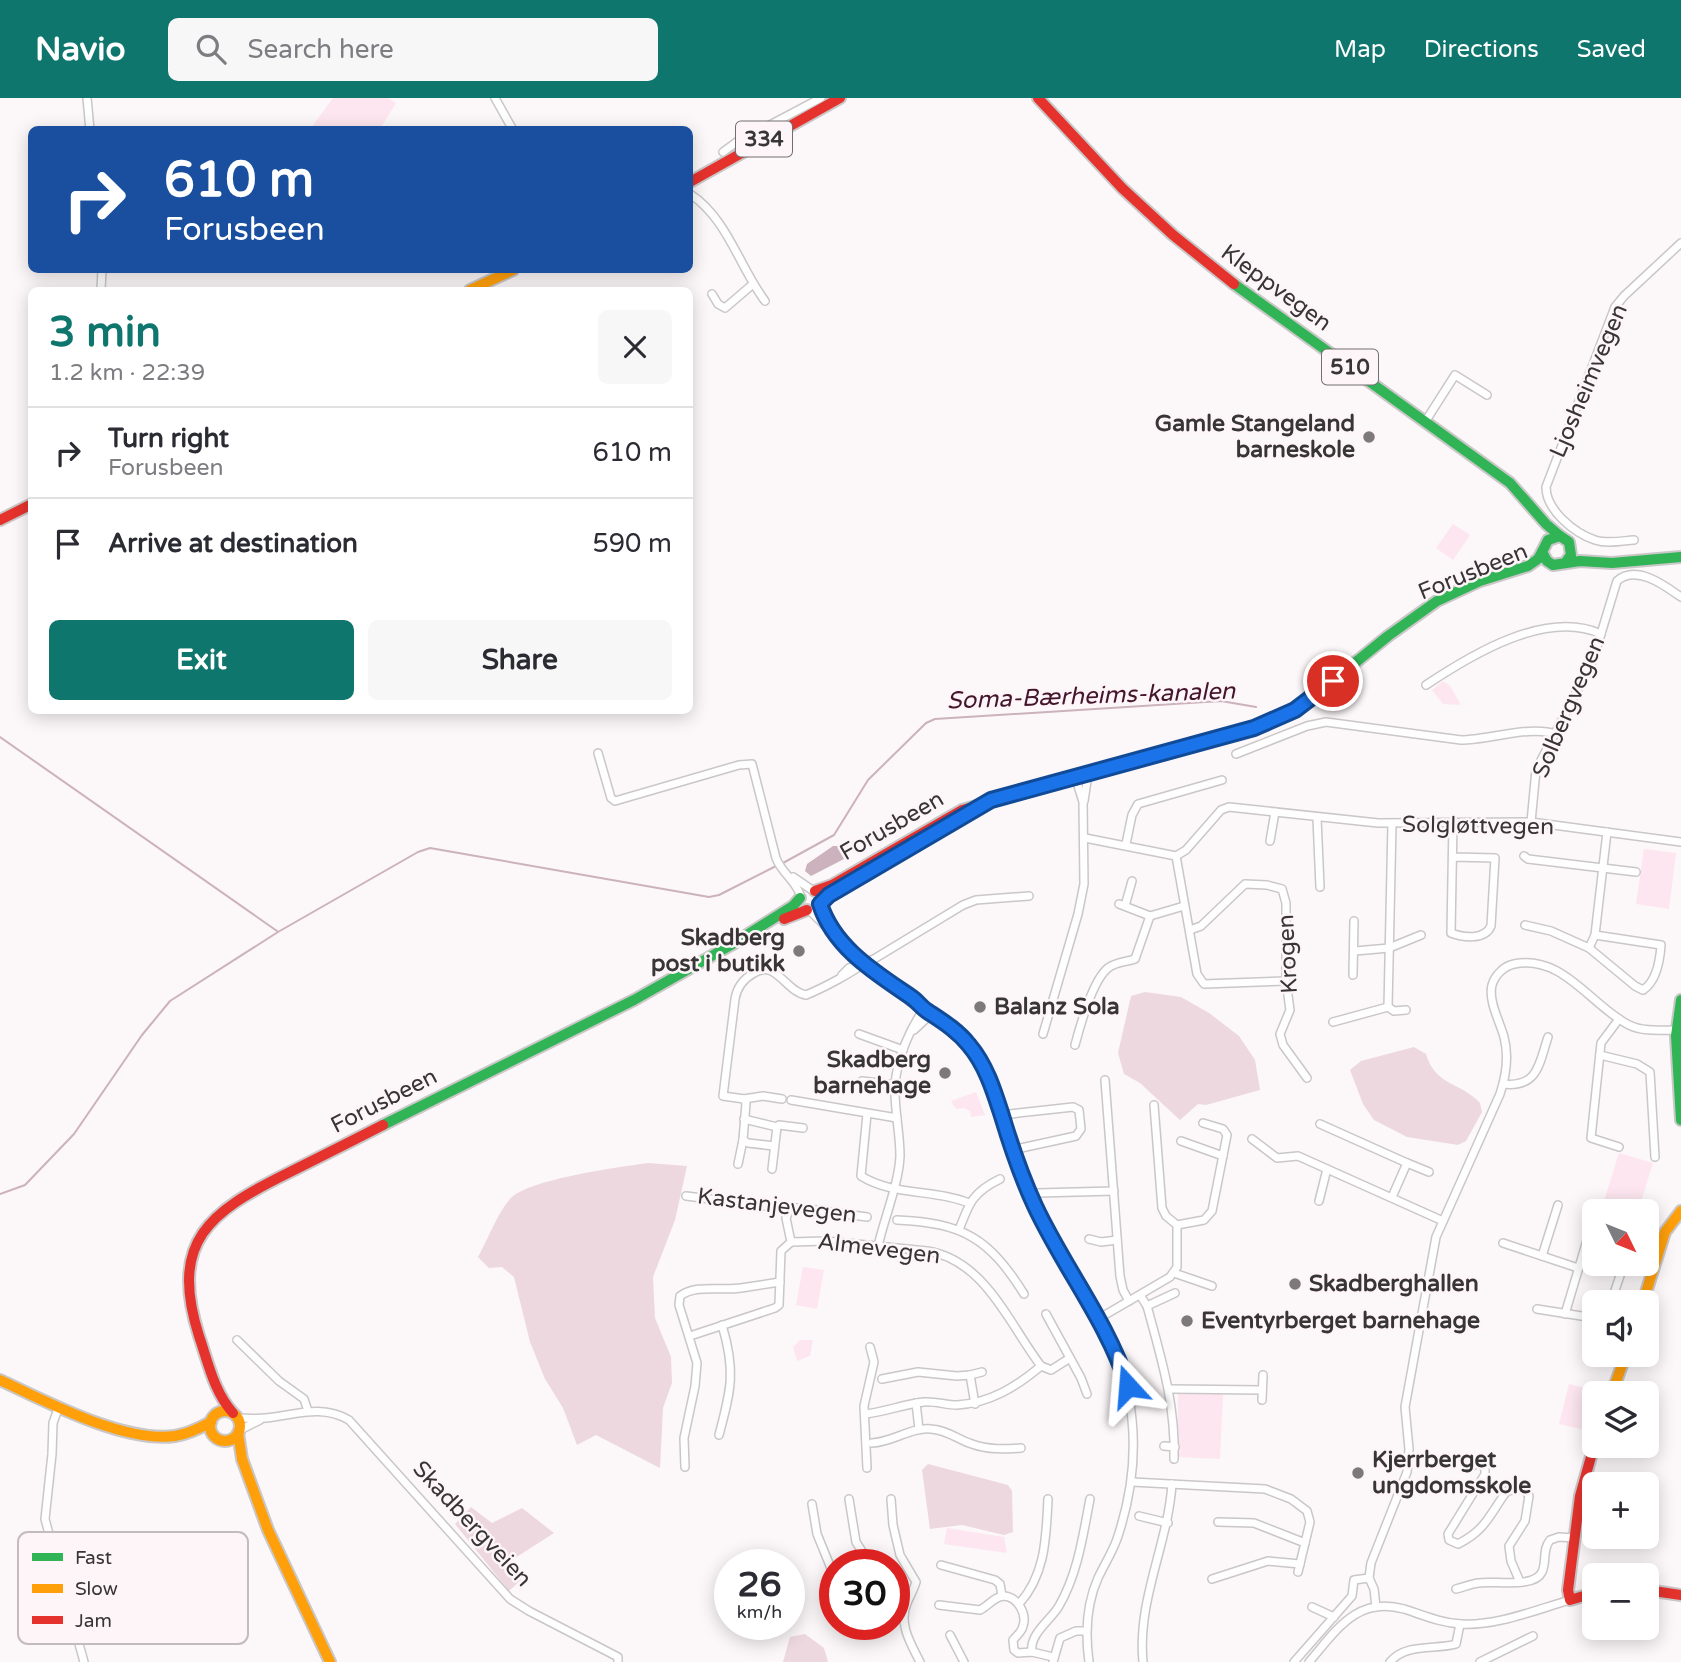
<!DOCTYPE html>
<meta charset="utf-8">
<style>
:root{--surface:#fff;--page:#f7f7f7;--text:#2b2b33;--muted:#7c7c81;--line:#e1e1e2;--accent:#0f766e}
body{margin:0;font-family:"Varela Round",sans-serif;background:var(--page);color:var(--text);height:100vh;display:flex;flex-direction:column;font-size:26px;white-space:nowrap}
*{box-sizing:border-box;margin:0}
p{font-size:23px;color:var(--muted)}
.icon{flex:none;width:38px;height:38px;fill:none;stroke:currentColor;stroke-width:2;stroke-linecap:round;stroke-linejoin:round}
.map{position:relative;flex:1;overflow:hidden}
.drawer{position:absolute;left:28px;top:189px;width:665px;height:427px;display:flex;flex-direction:column;background:var(--surface);border-radius:10px;box-shadow:0 4px 18px #0003}
.drawer>*{flex:none}
.hud{position:absolute;left:28px;top:28px;width:665px;height:147px;border-radius:10px;box-shadow:0 4px 18px #0003;background:#1a4fa0;color:#fff;overflow:hidden}
.needle{width:46px;rotate:133deg}
.buttons{position:absolute;left:1582px;top:1101px;display:grid;gap:14px}
.buttons a{display:grid;place-items:center;width:77px;height:77px;border-radius:10px;background:var(--surface);box-shadow:0 4px 18px #0003;font-size:35px}
.speed{position:absolute;left:714px;top:1451px;display:flex;gap:14px;font-size:35px;font-weight:700;text-align:center}
.speed>*{display:grid;place-content:center;width:91px;height:91px;border-radius:50%;background:var(--surface);box-shadow:0 4px 18px #0003;line-height:1}
.speed small{font-size:18px;font-weight:400}
.speed .limit{border:10px solid #d22;background:#fff;color:#111}
.pin{position:absolute;display:grid;place-items:center;width:60px;height:60px;color:#fff;margin:-30px;border:4px solid #fff;border-radius:50%;box-shadow:0 2px 7px #0007}
.me{position:absolute;width:77px;margin:-38px;rotate:341deg;stroke-linejoin:round;filter:drop-shadow(0 0 5px #0008)}
.turn{display:flex;align-items:center;gap:24px;height:147px;padding:0 21px;font-size:32px}
.turn .icon{width:91px;height:91px;stroke-width:2.5}
.turn b{display:block;font-size:49px;line-height:60px}
.round{display:grid;place-items:center;flex:none;width:74px;height:74px;border-radius:10px;background:var(--page)}
.head{display:flex;align-items:center;justify-content:space-between;height:119px;padding:0 21px}
h1{font-size:42px;font-weight:800;line-height:52px;color:var(--accent)}
.primary-button{display:flex;gap:14px;margin-top:auto;padding:14px 21px}
.primary-button a{flex:1;height:80px;border-radius:10px;background:var(--accent);color:#fff;font-size:28px;font-weight:800;line-height:80px;text-align:center}
.primary-button a+a{background:var(--page);color:var(--text)}
ul{padding:0;list-style:none}
li{display:flex;align-items:center;gap:21px;height:91px;padding:0 21px;border-top:2px solid var(--line)}
li div{flex:1}
li b{display:block;font-size:26px}
li em{font-style:normal}
header{display:flex;align-items:center;gap:42px;box-sizing:border-box;height:98px;padding:0 35px;background:var(--accent);color:#fff}
header strong{font-size:33px}
nav{display:flex;gap:38px;margin-inline-start:auto;font-size:24px}
.search{width:490px;height:63px;background:var(--page);display:flex;align-items:center;gap:18px;box-sizing:border-box;padding:0 24px;border-radius:10px;color:var(--muted);font-size:26px}
.map>svg:first-child{display:block}
</style>
<header>
<strong>Navio</strong>
<div class="search"><svg class="icon" aria-label="search" viewBox="0 0 24 24"><circle cx="10" cy="10" r="6"/><path d="M15 15l6 6"/></svg>Search here</div>
<nav><a>Map</a><a>Directions</a><a>Saved</a></nav>
</header>
<div class="map">
<svg width="1681" height="1564" viewBox="0 0 1681 1564">
<rect width="100%" height="100%" fill="#fcf7f9"/>
<g fill="#fde6ef">
<path d="M333 0H388L396 5 380 31 311 30Z"/>
<path d="M1453 426 1470 437 1453 462 1436 450Z"/>
<path d="M1443 583 1450 588 1461 607 1443 606 1432 592Z"/>
<path d="M1644 751 1676 755 1669 811 1636 806Z"/>
<path d="M976 994 985 1017 971 1019 970 1013 964 1010 956 1011 951 1003Z"/>
<path d="M1619 1055 1653 1065 1638 1113H1601Z"/>
<path d="M803 1169 824 1172 817 1211 796 1207Z"/>
<path d="M800 1242H813L810 1258 797 1263 793 1249Z"/>
<path d="M1569 1286 1596 1293 1581 1331 1559 1326Z"/>
<path d="M1178 1296H1223L1220 1361 1178 1359Z"/>
<path d="M947 1430 1004 1439 1007 1455 944 1446Z"/>
</g>
<g fill="#eed8e0">
<path d="M1145 894 1181 899 1209 915 1239 938 1255 962 1260 992 1206 1007 1198 1006 1180 1022 1140 985 1124 976 1118 955 1131 898Z"/>
<path d="M1414 949 1426 956C1435 988 1461 984 1480 1005L1482 1014 1466 1043 1458 1047 1407 1039 1374 1022 1363 1006 1350 972 1361 963Z"/>
<path d="M648 1065 687 1068 675 1122 653 1179 655 1220 671 1259 672 1285 663 1310 660 1370 596 1337 577 1347 563 1310 545 1281 530 1244 514 1179 502 1169 489 1170 478 1159C488 1141 497 1116 510 1101 528 1081 620 1069 648 1065Z"/>
<path d="M928 1366 1008 1387 1012 1393 1013 1434 1004 1437 962 1427 930 1431 922 1372Z"/>
<path d="M471 1409 492 1425 522 1410 554 1435 512 1462 521 1482 509 1493 455 1426Z"/>
<path d="M805 1536 824 1550 828 1564H783L790 1539Z"/>
</g>
<path fill="#ccb2bc" d="M833 748H842L846 754 844 761 811 778 805 773 807 766Z"/>
<g fill="none" stroke-linecap="round" stroke-linejoin="round">
<g stroke="#ccb2bc" stroke-width="2">
<path d="M0 639 277 833"/>
<path d="M783 765 834 737 868 682 926 625 935 621 1221 603 1256 609"/>
<path d="M0 1096 25 1087 74 1036 142 937 170 903 278 834 418 754 430 750 709 799 719 797 778 767"/>
</g>
<g stroke="#cac7c8" stroke-width="10">
<g id="street">
<path d="M87 0 90 32"/>
<path d="M495 0 513 32"/>
<path d="M746 51 742 40 746 30 768 28 821 0"/>
<path d="M723 54 742 40"/>
<path d="M690 96C727 120 739 168 765 203"/>
<path d="M101 192 102 172"/>
<path d="M712 196 718 206 725 210 753 186"/>
<path d="M1425 324 1455 277 1487 297"/>
<path d="M1634 442C1621 443 1607 446 1595 442 1574 435 1546 412 1546 389L1615 209 1624 198 1681 145"/>
<path d="M1426 587C1471 557 1546 511 1601 536"/>
<path d="M598 655 611 700 615 703 739 667 752 666 776 760C782 776 796 782 801 799"/>
<path d="M1236 656 1307 628 1326 624 1461 642C1489 642 1530 627 1556 636"/>
<path d="M1084 703 1088 676"/>
<path d="M1317 720 1320 789"/>
<path d="M1531 724 1536 672 1593 562 1617 483C1636 466 1664 487 1681 499"/>
<path d="M1085 740 1176 758 1186 752 1221 712 1229 709 1378 725 1531 724 1681 744"/>
<path d="M1270 743 1275 714"/>
<path d="M1126 746 1132 717 1138 706 1222 682"/>
<path d="M1176 758 1197 876 1204 886 1286 883"/>
<path d="M1524 758 1528 761 1636 774"/>
<path d="M1453 759 1495 760 1491 828C1485 842 1464 840 1451 835L1453 724"/>
<path d="M793 779 812 792"/>
<path d="M1119 806 1150 818"/>
<path d="M1125 808 1132 783"/>
<path d="M809 812 854 856 910 904 958 935 978 960 1034 1105 1113 1248C1140 1312 1139 1376 1117 1441 1112 1455 1104 1467 1098 1480 1086 1507 1085 1535 1089 1564"/>
<path d="M1525 827 1551 833 1589 850 1635 888 1643 892C1657 883 1660 862 1661 847L1595 837"/>
<path d="M1190 832 1201 828 1245 786 1267 787 1282 791 1286 805V883L1290 912 1280 936 1283 947 1307 980"/>
<path d="M1589 850 1595 837 1607 734"/>
<path d="M1355 853 1389 850 1421 837"/>
<path d="M842 877 849 870 874 861 963 807 976 802 1029 798"/>
<path d="M1353 877 1354 823"/>
<path d="M1388 909 1392 726"/>
<path d="M1333 924 1388 909 1394 913 1406 912"/>
<path d="M914 932 931 916"/>
<path d="M859 936 903 952"/>
<path d="M1043 936 1078 816 1084 786 1083 704 1075 678"/>
<path d="M1075 947C1080 928 1093 882 1108 870 1115 864 1126 864 1135 861L1150 818 1184 808"/>
<path d="M1600 957 1637 966 1650 974 1655 1059"/>
<path d="M1105 982 1120 1178 1123 1192 1129 1203"/>
<path d="M862 983 895 987"/>
<path d="M1503 986C1538 990 1539 966 1548 939"/>
<path d="M744 1001 763 998 782 1001"/>
<path d="M791 1002 897 1020"/>
<path d="M1154 1007 1162 1110 1166 1118 1177 1127"/>
<path d="M867 1016 861 1078C893 1098 935 1091 969 1105"/>
<path d="M1001 1017 1073 1009 1079 1012 1081 1031 1076 1038 1021 1050"/>
<path d="M744 1021 777 1029 779 1027 803 1030"/>
<path d="M1320 1026 1407 1065"/>
<path d="M1252 1041 1277 1060 1298 1058 1443 1123"/>
<path d="M743 1042 748 1045 774 1048"/>
<path d="M1181 1043 1223 1058"/>
<path d="M1619 1049 1591 1040 1601 945 1619 921"/>
<path d="M738 1066 743 1042 746 1005 744 1001 723 998 735 901C737 889 743 881 754 875 776 861 786 894 806 897 821 891 852 875 864 865"/>
<path d="M772 1071 777 1029"/>
<path d="M1038 1095 1114 1093"/>
<path d="M686 1098 783 1110 789 1113 797 1110 807 1111 867 1119"/>
<path d="M1392 1099 1407 1065 1429 1074"/>
<path d="M1319 1103 1327 1071"/>
<path d="M897 1122C963 1125 989 1140 1024 1196"/>
<path d="M959 1132C969 1105 973 1094 1000 1081"/>
<path d="M1089 1141 1101 1144 1117 1142"/>
<path d="M791 1144 826 1143 927 1153C985 1162 1009 1226 1041 1268"/>
<path d="M1503 1145 1578 1170"/>
<path d="M878 1148C884 1121 899 1085 900 1058 900 1034 894 1011 895 987 897 961 909 932 924 911"/>
<path d="M1542 1158 1558 1107"/>
<path d="M1174 1175 1212 1188"/>
<path d="M1140 1197 1147 1208C1161 1259 1176 1308 1174 1361"/>
<path d="M1611 1204 1624 1166"/>
<path d="M1147 1208 1175 1195"/>
<path d="M1537 1211 1594 1220"/>
<path d="M1046 1216 1081 1280 1087 1296"/>
<path d="M1565 1216 1594 1119"/>
<path d="M1098 1221 1170 1179 1177 1169V1127L1204 1122 1212 1113 1227 1037 1223 1031 1203 1025"/>
<path d="M690 1238 775 1210 779 1207 781 1153 791 1144 786 1120 789 1113"/>
<path d="M237 1242 279 1283 304 1301 308 1313"/>
<path d="M1041 1268 1051 1272 1070 1260"/>
<path d="M970 1277 982 1274"/>
<path d="M882 1281 918 1274 957 1278 970 1277 975 1306"/>
<path d="M1170 1291 1262 1292"/>
<path d="M1262 1302 1263 1277"/>
<path d="M916 1305 919 1331"/>
<path d="M59 1308 53 1325 52 1356 45 1421 84 1564"/>
<path d="M865 1316C885 1314 904 1306 924 1304 935 1303 946 1307 957 1307 990 1305 1016 1289 1041 1268"/>
<path d="M238 1320C247 1320 257 1321 266 1320 296 1317 321 1306 349 1322L510 1501 529 1513 618 1559V1564"/>
<path d="M240 1332 260 1322"/>
<path d="M719 1337C731 1292 736 1273 722 1227"/>
<path d="M872 1345C893 1344 911 1329 931 1331 947 1332 957 1341 972 1346 988 1352 1005 1351 1021 1350"/>
<path d="M1164 1348 1175 1349"/>
<path d="M685 1369 684 1340 695 1288 697 1265 679 1207 680 1198C696 1186 722 1193 741 1190 754 1188 767 1186 780 1184"/>
<path d="M1471 1369 1476 1366H1481L1485 1371V1376L1448 1436 1449 1442 1458 1446C1484 1433 1488 1420 1504 1397L1507 1393 1523 1390 1529 1398 1525 1423 1509 1448 1511 1463 1520 1484"/>
<path d="M867 1370 864 1308 874 1264 870 1249"/>
<path d="M1132 1384 1265 1391 1291 1401 1307 1413 1310 1424 1298 1474"/>
<path d="M849 1401 856 1444 870 1466"/>
<path d="M891 1401 893 1427 900 1457 916 1484C914 1491 910 1498 907 1505 898 1526 911 1546 920 1564"/>
<path d="M812 1406 817 1436 835 1480"/>
<path d="M1139 1418 1168 1425"/>
<path d="M1218 1424 1254 1425 1305 1445"/>
<path d="M941 1467 995 1482 1000 1486 1002 1498"/>
<path d="M1212 1481 1268 1463 1300 1466"/>
<path d="M1456 1491C1464 1489 1471 1486 1478 1485 1493 1482 1534 1491 1542 1474 1547 1463 1542 1452 1550 1442L1559 1439 1574 1440"/>
<path d="M894 1495 907 1505"/>
<path d="M1019 1506C1046 1476 1046 1439 1048 1401"/>
<path d="M939 1507 980 1512C988 1508 995 1498 1004 1498 1018 1499 1027 1516 1023 1528 1022 1534 1017 1537 1013 1542L1014 1552 1018 1555 1032 1554 1053 1559"/>
<path d="M1312 1509 1334 1519"/>
<path d="M1376 1509 1374 1491 1369 1480 1371 1465 1407 1374 1409 1351 1405 1309 1436 1139 1500 996C1506 978 1509 958 1504 939 1500 924 1488 903 1492 887 1495 877 1504 868 1514 866 1563 856 1591 908 1629 927 1643 934 1661 932 1676 932"/>
<path d="M950 1537 964 1564"/>
<path d="M1032 1554C1029 1536 1051 1522 1059 1508 1078 1475 1083 1437 1090 1401"/>
<path d="M1053 1564 1060 1540 1076 1533H1086"/>
<path d="M1143 1564C1137 1502 1168 1446 1172 1386"/>
<path d="M1294 1564 1352 1498 1354 1482 1369 1480"/>
<path d="M1309 1564C1336 1533 1356 1498 1404 1511 1423 1517 1441 1525 1461 1526 1497 1528 1535 1512 1570 1502"/>
<path d="M1390 1564C1406 1545 1435 1552 1456 1546L1460 1526"/>
<path d="M1480 1564 1533 1538"/>
</g>
</g>
<g stroke="#cac7c8" stroke-width="14">
<g id="fast">
<path d="M1234 186 1510 385 1546 426 1560 438"/>
<path d="M1565 465 1571 457 1569 444 1560 438 1548 442 1542 454 1547 463 1553 467 1580 463 1612 465 1681 459"/>
<path d="M1125 666 1235 636 1269 624 1308 603 1388 538 1437 503 1480 483 1528 468 1538 461 1542 454"/>
<path d="M821 805 847 786"/>
<path d="M1681 902 1676 938 1681 1022"/>
<path d="M383 1027 634 902 731 847 793 808 800 800"/>
</g>
</g>
<g stroke="#cac7c8" stroke-width="14">
<g id="slow">
<path d="M470 192 513 172"/>
<path d="M1643 1204 1665 1134 1681 1113"/>
<path d="M0 1282C47 1304 124 1345 175 1338 188 1336 200 1330 211 1324"/>
<path d="M1612 1295 1626 1256"/>
<circle cx="225" cy="1328" r="15"/>
<path d="M238 1335 242 1361 268 1432 330 1564"/>
</g>
</g>
<g stroke="#cac7c8" stroke-width="14">
<g id="jam">
<path d="M1038 0 1122 90 1173 137 1234 186"/>
<path d="M690 84 840 0"/>
<path d="M0 422 32 406"/>
<path d="M815 793 832 787 962 712 1125 666"/>
<path d="M784 821 807 812"/>
<path d="M233 1315C214 1294 208 1264 199 1238 169 1143 209 1114 288 1075 320 1059 352 1043 383 1027"/>
<path d="M1594 1348 1580 1398 1568 1492 1570 1502 1594 1495"/>
<path d="M1647 1492 1681 1497"/>
</g>
</g>
<use href="#street" stroke="#fffefe" stroke-width="7"/>
<use href="#fast" stroke="#30b455" stroke-width="10"/>
<use href="#slow" stroke="#ff9f0a" stroke-width="10"/>
<use href="#jam" stroke="#e5322d" stroke-width="10"/>
</g>
<g fill="none" stroke-linecap="round" stroke-linejoin="round">
<g stroke="#114b97" stroke-width="18">
<path id="route" d="M1128 1288C1107 1223 1064 1170 1035 1108 1022 1080 1011 1048 1002 1018 994 993 986 967 969 947 957 932 942 923 927 913 921 909 917 903 911 899 876 875 834 850 820 806L829 797 991 702 1254 630 1295 612 1333 583"/>
</g>
<use href="#route" stroke="#1a73e8" stroke-width="12"/>
</g>
<g fill="#7d797a" stroke="#fef5f8" stroke-width="2.5">
<circle cx="1369" cy="339" r="7"/>
<circle cx="799" cy="853" r="7"/>
<circle cx="980" cy="909" r="7"/>
<circle cx="945" cy="975" r="7"/>
<circle cx="1295" cy="1186" r="7"/>
<circle cx="1187" cy="1223" r="7"/>
<circle cx="1358" cy="1375" r="7"/>
</g>
<g text-anchor="middle" dominant-baseline="central" stroke-width="5" stroke-linejoin="round" paint-order="stroke">
<g fill="#fef5f8" stroke="#736f70" stroke-width="2">
<rect x="736" y="23.5" width="56" height="35" rx="5"/>
<rect x="1322" y="251.5" width="56" height="35" rx="5"/>
</g>
<g font-size="21" font-weight="bold" fill="#383536">
<text x="764" y="41">334</text>
<text x="1350" y="269">510</text>
</g>
<g font-size="23" fill="#383536" stroke="#fef5f8">
<text transform="translate(1276 190) rotate(36)">Kleppvegen</text>
<text transform="translate(1589 283) rotate(-67)">Ljosheimvegen</text>
<text transform="translate(1473 474) rotate(-22)">Forusbeen</text>
<text transform="translate(1569 609) rotate(-67)">Solbergvegen</text>
<text transform="translate(892 728) rotate(-30)">Forusbeen</text>
<text transform="translate(1478 728) rotate(1)">Solgløttvegen</text>
<text transform="translate(1288 856) rotate(-93)">Krogen</text>
<text transform="translate(384 1003) rotate(-27)">Forusbeen</text>
<text transform="translate(777 1108) rotate(7)">Kastanjevegen</text>
<text transform="translate(879 1151) rotate(7)">Almevegen</text>
<text transform="translate(472 1426) rotate(47)">Skadbergveien</text>
</g>
<g font-size="23" font-weight="bold" fill="#383536" stroke="#fef5f8" text-anchor="start">
<text x="1355" y="326" text-anchor="end">Gamle Stangeland<tspan x="1355" dy="26">barneskole</tspan></text>
<text x="785" y="840" text-anchor="end">Skadberg<tspan x="785" dy="26">post i butikk</tspan></text>
<text x="994" y="909">Balanz Sola</text>
<text x="931" y="962" text-anchor="end">Skadberg<tspan x="931" dy="26">barnehage</tspan></text>
<text x="1309" y="1186">Skadberghallen</text>
<text x="1201" y="1223">Eventyrberget barnehage</text>
<text x="1372" y="1362">Kjerrberget<tspan x="1372" dy="26">ungdomsskole</tspan></text>
</g>
<g font-size="24" font-style="italic" fill="#44162c" stroke="#fef5f8">
<text transform="translate(1091 598) rotate(-2)">Soma-Bærheims-kanalen</text>
</g>
</g>
<rect x="18" y="1434" width="230" height="112" rx="10" fill="#fef5f8" stroke="#c3bbbe" stroke-width="2"/>
<rect x="32" y="1455" width="31" height="8" fill="#30b455"/>
<rect x="32" y="1486" width="31" height="9" fill="#ff9f0a"/>
<rect x="32" y="1518" width="31" height="8" fill="#e5322d"/>
<g font-size="19" fill="#383536">
<text x="75" y="1466">Fast</text>
<text x="75" y="1497">Slow</text>
<text x="75" y="1529">Jam</text>
</g>
</svg>
<div class="buttons">
<a><svg class="needle" viewBox="-14 -14 28 28"><path d="M0-13l5 13h-10z" fill="#e53935"/><path d="M0 13l5-13h-10z" fill="#7c7c81"/></svg></a>
<a><svg class="icon" aria-label="sound" viewBox="0 0 24 24"><path d="M4 9h4l5-4v14l-5-4H4zM17 9q2 3 0 6"/></svg></a>
<a><svg class="icon" aria-label="layers" viewBox="0 0 24 24"><path d="M12 4l9 5-9 5-9-5zM3 14l9 5 9-5"/></svg></a>
<a>+</a>
<a>−</a>
</div>
<div class="speed"><div>26<small>km/h</small></div><div class="limit">30</div></div>
<div class="pin" style="left:1333px;top:583px;background:#d93025"><svg class="icon" aria-label="arrive" viewBox="0 0 24 24"><path d="M6 21V4h12l-3 4 3 4H6"/></svg></div>
<svg class="me" style="left:1128px;top:1288px" viewBox="-20 -20 40 40"><path d="M0-17L14 15 0 8-14 15z" fill="#1a73e8" stroke="#fff" stroke-width="4"/></svg>
<div class="hud">
<div class="turn"><svg class="icon" aria-label="right" viewBox="0 0 24 24"><path d="M7 20v-9h11M14 6l5 5-5 5"/></svg><div><b>610 m</b>Forusbeen</div></div>
</div>
<section class="drawer">
<div class="head"><div><h1>3 min</h1><p>1.2 km · 22:39</p></div><a class="round"><svg class="icon" aria-label="close" viewBox="0 0 24 24"><path d="M6 6l12 12M18 6L6 18"/></svg></a></div>
<ul>
<li><svg class="icon" aria-label="right" viewBox="0 0 24 24"><path d="M7 20v-9h11M14 6l5 5-5 5"/></svg><div><b>Turn right</b><p>Forusbeen</p></div><em>610 m</em></li>
<li><svg class="icon" aria-label="arrive" viewBox="0 0 24 24"><path d="M6 21V4h12l-3 4 3 4H6"/></svg><div><b>Arrive at destination</b></div><em>590 m</em></li>
</ul>
<div class="primary-button"><a>Exit</a><a>Share</a></div>
</section>
</div>
